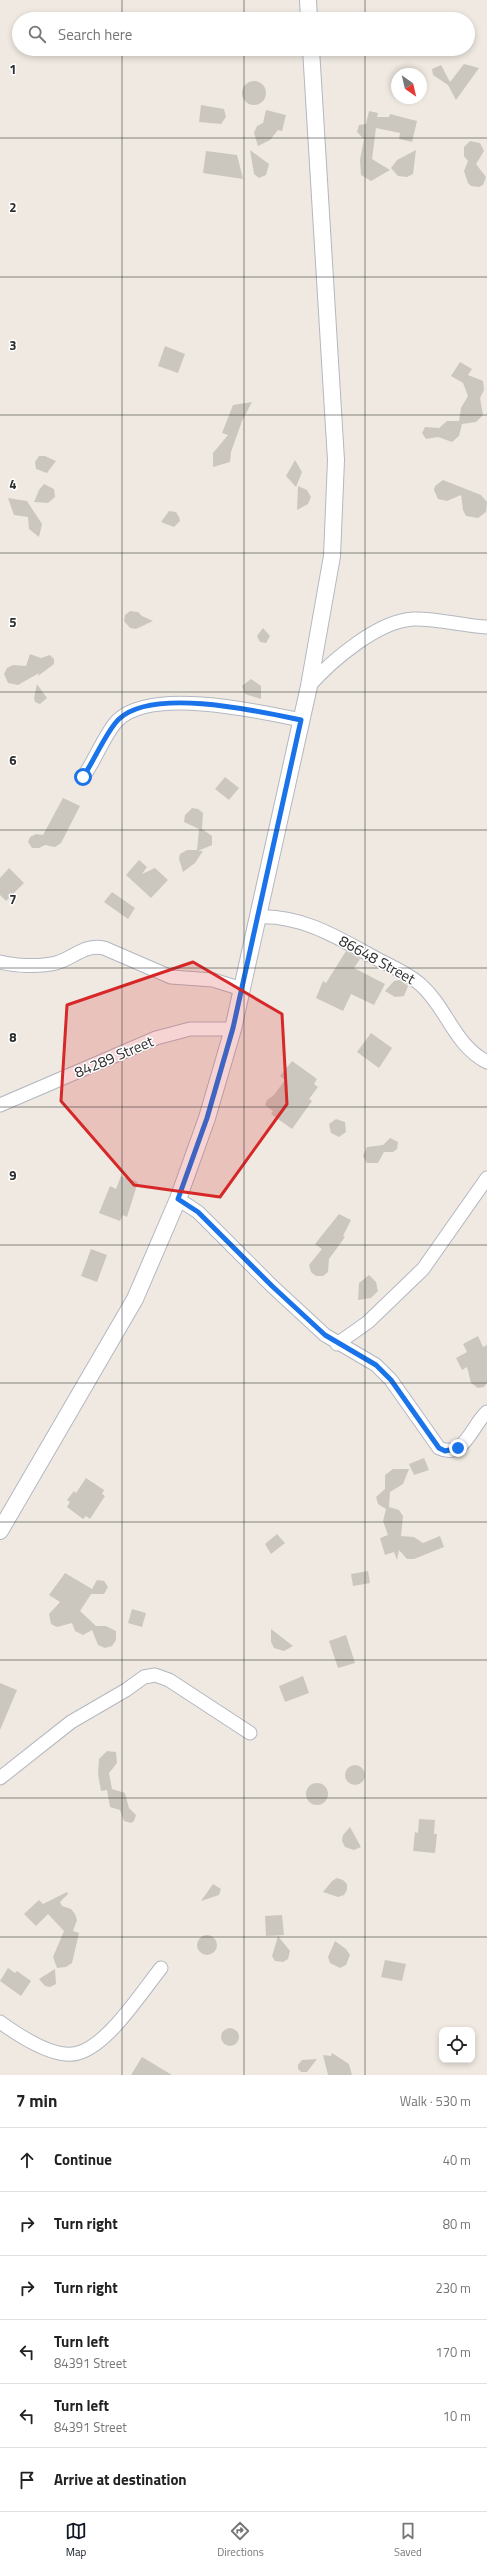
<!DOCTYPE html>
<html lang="en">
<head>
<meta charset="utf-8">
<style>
	body { margin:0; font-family:"Titillium Web",sans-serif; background:#f6f6f6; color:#222 }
	.controls { position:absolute; right:12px; bottom:12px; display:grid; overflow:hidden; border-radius:8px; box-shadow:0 2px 6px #0003 }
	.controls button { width:36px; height:36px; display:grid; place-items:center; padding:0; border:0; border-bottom:1px solid #e0e0e0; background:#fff; color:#222; font:20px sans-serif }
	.compass { position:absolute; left:391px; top:68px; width:36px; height:36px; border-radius:50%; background:#fff; box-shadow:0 2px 6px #0003; rotate:146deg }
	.stop { position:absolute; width:12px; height:12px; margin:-9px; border:3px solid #1a73e8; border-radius:50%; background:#fff }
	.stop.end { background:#1a73e8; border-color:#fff; box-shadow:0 1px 4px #0008 }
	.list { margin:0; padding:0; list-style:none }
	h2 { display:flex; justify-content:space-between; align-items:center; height:52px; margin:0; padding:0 16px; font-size:17px }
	h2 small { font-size:13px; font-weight:400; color:#767676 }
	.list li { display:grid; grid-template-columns:26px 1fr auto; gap:12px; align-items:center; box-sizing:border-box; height:64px; padding:0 16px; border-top:1px solid #e0e0e0 }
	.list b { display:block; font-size:15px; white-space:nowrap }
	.list p { margin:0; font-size:13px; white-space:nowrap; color:#767676 }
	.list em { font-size:13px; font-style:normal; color:#767676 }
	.icon { flex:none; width:22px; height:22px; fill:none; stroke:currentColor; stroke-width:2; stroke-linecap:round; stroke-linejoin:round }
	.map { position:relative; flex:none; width:487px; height:2075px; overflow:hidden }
	.search { position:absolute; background:#fff; box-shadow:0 2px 6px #0003; left:12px; right:12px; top:12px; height:44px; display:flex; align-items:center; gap:10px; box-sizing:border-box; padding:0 14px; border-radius:22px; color:#767676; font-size:15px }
	.sheet { height:436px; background:#fff }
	nav { display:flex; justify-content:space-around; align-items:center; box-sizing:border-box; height:56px; border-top:1px solid #e0e0e0; background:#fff; font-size:11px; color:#767676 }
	nav a { display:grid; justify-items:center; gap:2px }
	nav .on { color:#111827 }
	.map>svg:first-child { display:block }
	.building { fill:#cbc7bf }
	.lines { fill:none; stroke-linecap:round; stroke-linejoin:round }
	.minor-casing { stroke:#b4b7c1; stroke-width:15 }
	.tertiary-casing { stroke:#b4b7c1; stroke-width:18 }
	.minor { stroke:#fff; stroke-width:13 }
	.tertiary { stroke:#fff; stroke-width:16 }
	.route { stroke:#1a73e8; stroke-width:5 }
	.marked { fill:#d62828; fill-opacity:0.2; stroke:#d62828; stroke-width:3; stroke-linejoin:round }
	.grid { fill:none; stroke:#2e2e2e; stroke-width:1; stroke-opacity:0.55 }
	.labels { text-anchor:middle; stroke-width:3; stroke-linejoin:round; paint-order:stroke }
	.street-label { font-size:15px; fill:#2e2e2e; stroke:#fff }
	.grid-label { font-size:13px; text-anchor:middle; font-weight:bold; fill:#2e2e2e; stroke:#fff; stroke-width:3; stroke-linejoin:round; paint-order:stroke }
</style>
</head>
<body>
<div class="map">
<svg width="487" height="2075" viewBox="0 0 487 2075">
	<rect width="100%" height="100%" fill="#efe9e1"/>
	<g class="building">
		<path d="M464,64L479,68L456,100L448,85L433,75L432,69L441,65L450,82Z"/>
		<circle cx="254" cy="93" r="12"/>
		<path d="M201,105L224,109L226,117L221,124L199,122Z"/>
		<path d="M266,110L286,115L282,131L278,130L270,140L258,146L254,133L257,126L263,123Z"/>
		<path d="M369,111L378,113L377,117H389L390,114L417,121L412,142L399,139L400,133L376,128L372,159L390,170L371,181L361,175L360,160L364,139L357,132L359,125L366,124Z"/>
		<path d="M470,141L480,143L484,151L476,164L486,177L483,185L479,187L471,186L468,183L464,171L468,161L464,156V147Z"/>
		<path d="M250,150L269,164L266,175L259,178L254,174Z"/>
		<path d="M416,150L413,174L407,177L398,176L391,168L397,160Z"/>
		<path d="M206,151L237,155L243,179L203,173Z"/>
		<path d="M165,346L185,354L178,373L158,366Z"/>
		<path d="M460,362L472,369L468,375L483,381L484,390L480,398L483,415L476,422L462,424L459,436L452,442L438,437L426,439L422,433L425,427L439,428L447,421H459L461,408L468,396L463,383L451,376Z"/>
		<path d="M252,402L242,421L231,452L230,462L213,467V453L228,435L222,433L233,405Z"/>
		<path d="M39,456H45L56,461L47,473L36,469L35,462Z"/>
		<path d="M295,460L302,472L296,487L286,476Z"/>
		<path d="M443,480L481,495L487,502L486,512L478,518L466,516L463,510L461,495L447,501L438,499L434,490L435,486Z"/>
		<path d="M44,484L54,489L55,497L48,503L34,502L39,490Z"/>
		<path d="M298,486L307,490L311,497L308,504L297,510Z"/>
		<path d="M8,498L27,501L42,524L39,537L29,529L28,517L14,515Z"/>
		<path d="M169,511L176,512L179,517L180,521L174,527L161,522Z"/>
		<path d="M130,611L138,612L142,616L153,621L136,629L130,628L124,621L125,615Z"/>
		<path d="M263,628L270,636L266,643L260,642L257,636Z"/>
		<path d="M30,654L41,658L50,655L54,659V664L38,676L39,673L18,685L8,683L4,674L7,668L13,665L26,666Z"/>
		<path d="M251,679L261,686V699L245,694L242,686Z"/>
		<path d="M37,684L47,698L40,704L35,702L34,698Z"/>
		<path d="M225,777L239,788L229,800L215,789Z"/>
		<path d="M63,798L80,806L61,843L55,847L45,845L39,848H32L28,842L30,837L36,834L43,835Z"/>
		<path d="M192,808L198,809L203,813L202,829L212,836V845L198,851H203L195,863L183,872L179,859L180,854L187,850H197L199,829L184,822L185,815Z"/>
		<path d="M139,860L147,867L142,874L155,868L168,880L151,898L126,875Z"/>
		<path d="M9,868L24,883L6,901L0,895V878Z"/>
		<path d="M112,892L135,908L128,919L104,902Z"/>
		<path d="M346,951L360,959L354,968L385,984L374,1005L351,994L343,1011L316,998L323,981L326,983Z"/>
		<path d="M400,980L408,986L404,996L395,997L385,991L394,981Z"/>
		<path d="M371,1033L392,1048L379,1068L357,1052Z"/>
		<path d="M292,1061L317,1079L314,1084L318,1087L309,1099L312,1101L292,1129L271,1114L273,1111L265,1105L267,1100L274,1095L285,1080L280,1076Z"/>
		<path d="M336,1119L345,1122L346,1132L339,1137L331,1133L329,1124Z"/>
		<path d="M390,1138L398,1142L397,1149L393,1152H384L378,1163H367L363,1156L367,1147L383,1145Z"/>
		<path d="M121,1176L138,1182L127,1217L123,1215L120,1221L99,1213L110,1186L116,1189Z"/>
		<path d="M339,1214L351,1220L343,1236L345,1237L329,1259L328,1272L323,1276H316L311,1272L309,1265L322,1249L315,1244Z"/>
		<path d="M91,1249L107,1255L97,1282L81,1276Z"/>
		<path d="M369,1275L376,1282L378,1291L371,1298L358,1300L359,1283Z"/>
		<path d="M478,1336L483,1347L487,1345V1383L484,1387L478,1388L471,1383L467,1367L462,1370L456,1358L467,1352L463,1344Z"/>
		<path d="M424,1458L429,1470L414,1475L409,1464Z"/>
		<path d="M393,1469H409L403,1484L390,1492L389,1507L399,1510L403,1516L401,1536L414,1537L423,1543L440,1536L444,1547L414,1559H407L399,1550L397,1560L394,1552L385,1555L380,1538L388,1535L383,1521L386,1509L378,1504L376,1497L385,1489V1475Z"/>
		<path d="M86,1478L104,1490L102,1494L105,1496L90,1519L86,1516L83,1519L67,1507L70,1502L67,1500L74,1491L76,1493Z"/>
		<path d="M277,1534L285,1543L271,1554L265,1544Z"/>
		<path d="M368,1571L370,1583L353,1586L351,1574Z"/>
		<path d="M65,1573L92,1589L97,1580L104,1581L108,1587L104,1594H91L80,1611L96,1626H106L116,1631V1640L112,1646L105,1648L98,1645L92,1630L83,1635L75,1631L72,1623L57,1627L51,1624L49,1614L60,1602L49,1595Z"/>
		<path d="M132,1609L146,1613L142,1627L128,1623Z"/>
		<path d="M271,1629L293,1646L284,1651L274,1648L271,1642Z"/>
		<path d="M346,1635L355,1663L338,1668L329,1641Z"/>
		<path d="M303,1676L309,1693L285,1702L279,1686Z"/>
		<path d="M0,1683L17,1690L0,1730Z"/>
		<path d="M107,1751L116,1752L117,1763L109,1773L112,1789L125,1793L129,1808L136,1815L134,1821L131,1823L124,1821L120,1810L110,1807L107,1790L101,1791L98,1774L99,1759Z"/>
		<circle cx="355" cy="1775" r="10"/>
		<circle cx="317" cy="1794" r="11"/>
		<path d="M419,1819L435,1820L434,1834H437L435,1853L413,1851L415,1832L418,1833Z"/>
		<path d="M350,1827L361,1847L354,1850L345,1847L342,1841L343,1835Z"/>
		<path d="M337,1878L343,1880L347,1884V1890L344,1895L338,1897L323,1892L332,1881Z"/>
		<path d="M213,1884L221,1889L219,1895L201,1901Z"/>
		<path d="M67,1892L68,1894L60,1902L62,1906L71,1909L75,1914L77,1920L73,1931L79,1933L72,1963L66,1967L57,1968L53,1957L64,1931L48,1914L36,1926L24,1914L39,1900L43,1904Z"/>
		<path d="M282,1915L284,1935L266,1936L265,1916Z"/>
		<circle cx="207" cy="1945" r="10"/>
		<path d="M278,1936L290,1951L288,1959L283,1962L275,1961L272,1956Z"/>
		<path d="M335,1941L346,1949L350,1955L346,1965L340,1968L330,1963L328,1957Z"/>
		<path d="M385,1960L406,1964L402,1981L381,1977Z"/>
		<path d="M8,1968L15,1973L17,1971L31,1981L21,1996L0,1981Z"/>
		<path d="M55,1969L56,1984L50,1987L45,1986L39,1979Z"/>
		<circle cx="230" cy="2037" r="9"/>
		<path d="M332,2053L349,2064L352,2075H328L323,2055L331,2056Z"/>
		<path d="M142,2057L172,2075H131Z"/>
		<path d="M317,2059L307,2072H301L298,2069V2065L302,2060Z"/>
	</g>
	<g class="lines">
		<g class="minor-casing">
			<g id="minor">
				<path d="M309,686C332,660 378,621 413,619C436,618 464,626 487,627"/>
				<path d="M83,777C95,761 106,731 118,720C152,687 258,711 301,720"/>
				<path d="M257,917C302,914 342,940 379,960C393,967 409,974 421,985C447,1008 454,1045 487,1062"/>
				<path d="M0,962C16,966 39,967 56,963C74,958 84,944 104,948L171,977L213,980L242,989"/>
				<path d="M0,1105L156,1038L190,1029H233"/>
				<path d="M178,1199L198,1212L272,1286L325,1335L376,1365L391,1380L439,1448C464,1460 472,1425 487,1412"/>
				<path d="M337,1344L368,1322L423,1269L487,1178"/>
				<path d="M0,1778L71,1722L126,1690L144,1677L155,1675L169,1680L250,1733"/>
				<path d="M0,2022C18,2035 55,2060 78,2053C108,2045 141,1993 161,1968"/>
			</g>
		</g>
		<g class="tertiary-casing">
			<g id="tertiary">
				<path d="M308,0L309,19"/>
				<path d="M0,1531L135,1299L178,1199L207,1118L233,1029L309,686L332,556L336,460L311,49"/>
			</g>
		</g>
		<use href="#minor" class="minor"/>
		<use href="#tertiary" class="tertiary"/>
	</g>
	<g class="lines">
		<path class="route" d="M83,777C94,761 107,730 119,719C153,687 258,711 301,720L233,1028L207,1118L178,1199L198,1212L272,1286L325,1335L376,1365L391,1380L439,1448L445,1451L458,1448"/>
	</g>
	<path class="marked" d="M193,962L282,1014L287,1104L220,1197L134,1185L61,1101L67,1005Z"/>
	<path class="grid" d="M122,0V19M244,0V19M365,0V19M122,49V2075M244,49V2075M365,49V2075M0,138H487M0,277H487M0,415H487M0,553H487M0,692H487M0,830H487M0,968H487M0,1107H487M0,1245H487M0,1383H487M0,1522H487M0,1660H487M0,1798H487M0,1937H487"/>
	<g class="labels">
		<g class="street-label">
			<text transform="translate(377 960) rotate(29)" y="5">86648 Street</text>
			<text transform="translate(114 1057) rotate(-23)" y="5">84289 Street</text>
		</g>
	</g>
	<g class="grid-label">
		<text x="13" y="74">1</text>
		<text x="13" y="212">2</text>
		<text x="13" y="350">3</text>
		<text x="13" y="489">4</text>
		<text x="13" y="627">5</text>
		<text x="13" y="765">6</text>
		<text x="13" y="904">7</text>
		<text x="13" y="1042">8</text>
		<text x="13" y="1180">9</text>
	</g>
</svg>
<div class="controls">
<button><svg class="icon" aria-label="locate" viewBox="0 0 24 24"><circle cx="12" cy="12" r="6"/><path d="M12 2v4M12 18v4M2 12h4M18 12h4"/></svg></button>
</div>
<svg class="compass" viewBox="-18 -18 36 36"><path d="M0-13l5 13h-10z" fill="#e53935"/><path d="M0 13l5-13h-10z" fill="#767676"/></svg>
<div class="stop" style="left:83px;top:777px"></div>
<div class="stop end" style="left:458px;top:1448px"></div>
<div class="search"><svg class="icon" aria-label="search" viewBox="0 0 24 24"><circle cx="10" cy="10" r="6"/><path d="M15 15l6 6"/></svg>Search here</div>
</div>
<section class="sheet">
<h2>7 min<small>Walk · 530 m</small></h2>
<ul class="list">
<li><svg class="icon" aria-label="ahead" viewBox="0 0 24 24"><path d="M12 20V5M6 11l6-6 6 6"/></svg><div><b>Continue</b></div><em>40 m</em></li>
<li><svg class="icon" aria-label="right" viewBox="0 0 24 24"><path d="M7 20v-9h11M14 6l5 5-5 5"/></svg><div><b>Turn right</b></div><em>80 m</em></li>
<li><svg class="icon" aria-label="right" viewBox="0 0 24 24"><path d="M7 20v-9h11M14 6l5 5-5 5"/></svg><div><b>Turn right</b></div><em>230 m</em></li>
<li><svg class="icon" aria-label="left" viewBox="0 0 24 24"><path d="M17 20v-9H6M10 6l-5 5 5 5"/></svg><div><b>Turn left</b><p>84391 Street</p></div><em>170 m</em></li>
<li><svg class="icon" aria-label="left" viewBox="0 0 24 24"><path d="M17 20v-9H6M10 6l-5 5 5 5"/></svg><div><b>Turn left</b><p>84391 Street</p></div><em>10 m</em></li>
<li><svg class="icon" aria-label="arrive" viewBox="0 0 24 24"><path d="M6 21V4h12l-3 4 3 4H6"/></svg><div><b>Arrive at destination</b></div></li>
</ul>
</section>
<nav>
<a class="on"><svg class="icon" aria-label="map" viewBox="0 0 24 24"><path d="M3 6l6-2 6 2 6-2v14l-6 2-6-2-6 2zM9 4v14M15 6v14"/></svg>Map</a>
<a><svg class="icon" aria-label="directions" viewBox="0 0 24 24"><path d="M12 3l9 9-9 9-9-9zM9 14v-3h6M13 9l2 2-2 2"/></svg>Directions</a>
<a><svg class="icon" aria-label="saved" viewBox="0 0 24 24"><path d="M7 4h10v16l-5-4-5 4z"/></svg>Saved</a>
</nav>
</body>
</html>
